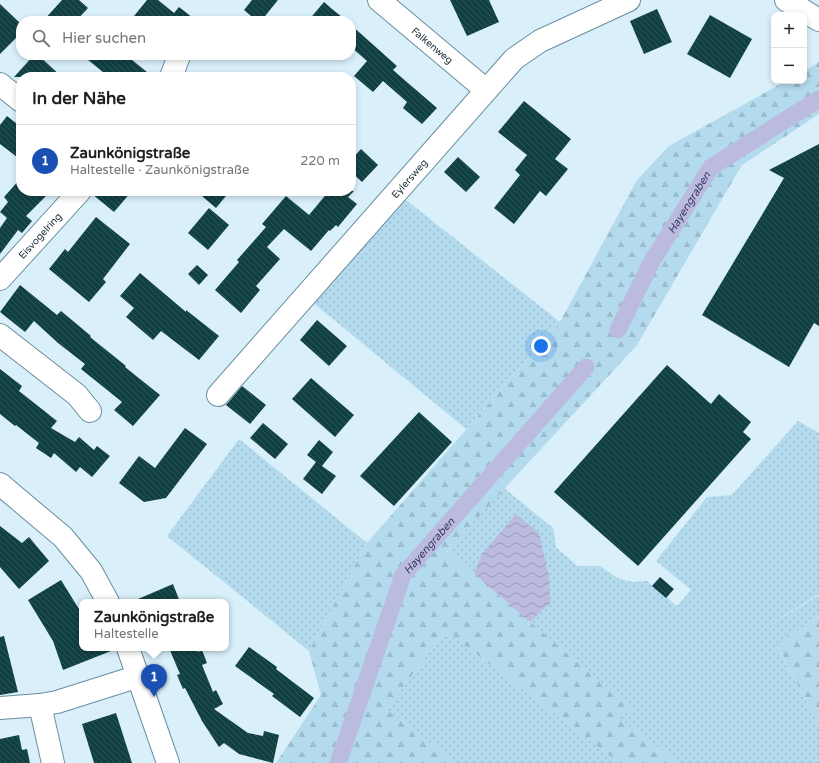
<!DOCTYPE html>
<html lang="de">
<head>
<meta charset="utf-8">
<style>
	body { margin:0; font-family:"Varela Round",sans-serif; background:#f2f2f2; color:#202124 }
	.controls { position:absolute; right:12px; top:12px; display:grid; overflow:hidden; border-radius:8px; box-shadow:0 2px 6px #0003 }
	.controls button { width:36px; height:36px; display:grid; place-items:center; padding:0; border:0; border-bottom:1px solid #e0e0e0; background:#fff; color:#202124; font:20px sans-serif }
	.you { position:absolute; left:541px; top:346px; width:14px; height:14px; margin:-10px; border:3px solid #fff; border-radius:50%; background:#1a73e8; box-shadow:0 0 0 6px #1a73e833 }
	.badge { display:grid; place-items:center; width:26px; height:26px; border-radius:50%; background:#111827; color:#fff; font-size:13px; font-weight:700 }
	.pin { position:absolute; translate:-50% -33px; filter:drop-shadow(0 1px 2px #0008) }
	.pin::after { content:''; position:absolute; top:21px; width:14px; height:12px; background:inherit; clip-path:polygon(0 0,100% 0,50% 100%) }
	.popup { position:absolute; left:79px; top:599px; width:150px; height:52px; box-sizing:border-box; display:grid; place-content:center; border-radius:8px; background:#fff; filter:drop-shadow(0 1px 3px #0005); font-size:13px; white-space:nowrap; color:#757577 }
	.popup b { font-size:15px; color:#202124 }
	.popup::after { content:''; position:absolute; left:50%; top:100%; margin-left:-8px; border:8px solid transparent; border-top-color:#fff }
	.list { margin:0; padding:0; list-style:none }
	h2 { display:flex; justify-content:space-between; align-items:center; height:52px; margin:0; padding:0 16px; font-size:17px }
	h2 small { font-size:13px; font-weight:400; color:#757577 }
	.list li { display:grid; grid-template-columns:26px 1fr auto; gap:12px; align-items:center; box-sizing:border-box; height:72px; padding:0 16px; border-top:1px solid #e0e0e0 }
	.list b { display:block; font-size:15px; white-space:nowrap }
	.list p { margin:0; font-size:13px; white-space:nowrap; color:#757577 }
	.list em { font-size:13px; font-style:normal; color:#757577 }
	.icon { flex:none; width:22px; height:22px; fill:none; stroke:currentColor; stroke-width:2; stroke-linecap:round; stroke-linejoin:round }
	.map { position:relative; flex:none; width:819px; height:763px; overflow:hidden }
	.search { position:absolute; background:#fff; box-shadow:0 2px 6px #0003; left:16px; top:16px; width:340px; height:44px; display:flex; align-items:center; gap:10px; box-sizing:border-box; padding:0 14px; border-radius:16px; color:#757577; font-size:15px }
	.panel { position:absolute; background:#fff; box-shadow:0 2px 6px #0003; left:16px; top:72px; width:340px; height:124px; border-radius:16px }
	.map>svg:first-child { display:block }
	.grass { fill:url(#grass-dots) }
	.forest { fill:url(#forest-firs) }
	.water { fill:url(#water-waves) }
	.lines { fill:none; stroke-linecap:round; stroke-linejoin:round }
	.canal { stroke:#bbbbdf; stroke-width:17 }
	.building { fill:url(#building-back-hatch) }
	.minor-casing { stroke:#698e9f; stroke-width:24 }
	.minor { stroke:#fff; stroke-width:22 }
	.labels { text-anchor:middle; stroke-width:4; stroke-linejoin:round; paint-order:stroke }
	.street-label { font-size:10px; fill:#25343b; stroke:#d9f0fb }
	.water-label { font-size:11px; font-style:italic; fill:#3c3968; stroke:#d9f0fb }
</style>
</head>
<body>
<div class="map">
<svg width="819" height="763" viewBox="0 0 819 763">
	<defs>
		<pattern id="grass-dots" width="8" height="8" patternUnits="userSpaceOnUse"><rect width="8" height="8" fill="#b3daed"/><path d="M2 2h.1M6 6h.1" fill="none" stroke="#9abccc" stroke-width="1.8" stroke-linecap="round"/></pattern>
		<pattern id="forest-firs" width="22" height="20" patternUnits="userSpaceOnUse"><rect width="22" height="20" fill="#b3daed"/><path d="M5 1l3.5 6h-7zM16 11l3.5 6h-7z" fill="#9abccc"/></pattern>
		<pattern id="water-waves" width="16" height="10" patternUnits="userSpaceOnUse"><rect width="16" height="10" fill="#bbbbdf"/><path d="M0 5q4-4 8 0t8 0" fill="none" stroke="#9899b6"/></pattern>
		<pattern id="building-back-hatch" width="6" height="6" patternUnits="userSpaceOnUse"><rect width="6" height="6" fill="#114043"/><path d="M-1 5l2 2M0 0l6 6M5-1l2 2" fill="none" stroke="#2b5456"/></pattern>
	</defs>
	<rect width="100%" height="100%" fill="#d9f0fb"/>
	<g class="grass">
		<path d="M401,196L560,322L466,429L310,300Z"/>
		<path d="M798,421L819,433V594L750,637L819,595V616L776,645L819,725V763H680L618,718L632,709L530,622L550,602L481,555L474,574L447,551L504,488L553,528L556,547L577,566H600L617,578L633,582L647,581L677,606L691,590L656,561L707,497L732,495Z"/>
		<path d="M239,439L367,543L309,651L167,536Z"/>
		<path d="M446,631L619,763H457L386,709Z"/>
	</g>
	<g class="forest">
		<path d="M819,62V114L742,165L637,345L447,551L632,709L619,718L680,763H619L446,631L386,709L457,763H276L321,695L309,651L367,543L560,322L637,180L669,146L786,81H804V71Z"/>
		<path d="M819,616V725L776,644Z"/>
	</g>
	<path class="water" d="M516,514L539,533L549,577L550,603L530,622L474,574L481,555Z"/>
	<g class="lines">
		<g class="canal">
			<path id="s1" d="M618,330L652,261L711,167L819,99"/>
			<path id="s2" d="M338,763L403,575L586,367"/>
		</g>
	</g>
	<g class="building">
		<path d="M62,0H79L88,8L76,21H43Z"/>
		<path d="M147,0H158L174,13L179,7L197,21H130Z"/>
		<path d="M252,0H278L261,21H257L244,10Z"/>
		<path d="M450,0H489L499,22L467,36Z"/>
		<path d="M324,2L332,9L347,21H308Z"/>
		<path d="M0,4L21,24V33L0,54Z"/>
		<path d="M657,9L672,42L644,54L630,21Z"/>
		<path d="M710,15L752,39L730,78L687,54Z"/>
		<path d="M351,25L397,66L393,70L437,108L422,124L403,108L407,102L383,81L373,92L354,76L367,61L351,47Z"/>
		<path d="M34,55H38L62,77H14Z"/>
		<path d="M82,55H126L153,77H109Z"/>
		<path d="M524,101L571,139L555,159L568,169L546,196L540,191L514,224L494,208L520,175L515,170L527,155L498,132Z"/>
		<path d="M7,116L21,127V160L0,144V125Z"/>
		<path d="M819,144V326L814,323L789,367L702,315L784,178L769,170Z"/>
		<path d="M361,149L378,165L362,182L351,172V160Z"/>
		<path d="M458,157L480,177L466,192L444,172Z"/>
		<path d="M21,178V191H51L26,216L32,221L22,233L18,230L0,254V228L7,218L0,212L8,202L4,197Z"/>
		<path d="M92,191H132L114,212L92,194Z"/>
		<path d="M196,191H230L216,208Z"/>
		<path d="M329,191H354L348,197L357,204L338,227L336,225L330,231L329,230L311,251L284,229L267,247L280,259L256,286L260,290L241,313L215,290L239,262L237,260L266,227L262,224L286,196L309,215Z"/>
		<path d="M209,208L229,225L208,250L188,233Z"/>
		<path d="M96,217L130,244L103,279L106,282L89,302L49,269L65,249L68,252Z"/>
		<path d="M197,265L208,275L199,285L188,274Z"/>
		<path d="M140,273L186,312V310L219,336L199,360L161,331L153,340L126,317L134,308L120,296Z"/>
		<path d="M20,285L57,315L61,311L91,336L90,337L126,366L125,367L160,395L133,426L114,410L122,402L81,369L85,364L58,343L34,321L25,332L0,312Z"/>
		<path d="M317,320L347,346L329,366L300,340Z"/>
		<path d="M667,365L711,404L719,394L751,422L743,432L751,439L638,566L554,492Z"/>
		<path d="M0,369L22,386L19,391L57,421L51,428L75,442L79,437L94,450L97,446L110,456L92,477L80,467L76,472L54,453L51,458L36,448L39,443L16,425L15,426L0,414Z"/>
		<path d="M311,378L354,415L335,437L292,399Z"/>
		<path d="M242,386L266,405L250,424L226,405Z"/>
		<path d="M419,412L452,442L394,506L360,476Z"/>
		<path d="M263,423L288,444L275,459L250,438Z"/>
		<path d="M185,428L207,444L166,498L144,502L119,483L139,456L155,468Z"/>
		<path d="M319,440L333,452L322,466L336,476L322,494L303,479L316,462L307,455Z"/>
		<path d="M0,526L22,543L29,537L49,561L19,589L0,567Z"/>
		<path d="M660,577L674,589L666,598L652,586Z"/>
		<path d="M61,580L82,614V648H116V649L63,670L53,641L28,600Z"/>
		<path d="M173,584L180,602H131Z"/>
		<path d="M4,636L18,692L0,695V637Z"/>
		<path d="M249,647L277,667L276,669L314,698L300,717L272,696L274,694L235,666Z"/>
		<path d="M169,648H196L198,652L202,650L207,663L202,665L213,692L216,690L223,704L214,709L248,733L263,736L264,731L279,735L273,763L239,754L224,743L219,747L202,721L185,688L183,689L177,675L180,674Z"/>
		<path d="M116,713L132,763H94L82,724Z"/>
		<path d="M19,735L22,750L27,749L30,763H0V739Z"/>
	</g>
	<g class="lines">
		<g class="minor-casing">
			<g id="minor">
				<path id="s3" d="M379,0L486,90"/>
				<path d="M786,0L819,20"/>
				<path d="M171,77L179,56"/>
				<path d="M0,84L21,101"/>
				<path id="s4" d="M0,279L80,191"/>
				<path d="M0,335L77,395L90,411"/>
				<path id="s5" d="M218,395L514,59L540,41L629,0"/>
				<path d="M0,484L63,537L91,571L108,602"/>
				<path d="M128,648L168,763"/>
				<path d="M40,705L53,763"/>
				<path d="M0,708L40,705L57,702L139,676"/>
			</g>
		</g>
		<use href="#minor" class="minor"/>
	</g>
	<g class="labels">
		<g class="street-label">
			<text dy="4" stroke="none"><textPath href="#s3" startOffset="70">Falkenweg</textPath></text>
			<text dy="4" stroke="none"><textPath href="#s5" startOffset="289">Eylersweg</textPath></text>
			<text dy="4" stroke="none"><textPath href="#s4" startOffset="59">Eisvogelring</textPath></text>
		</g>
		<g class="water-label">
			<text dy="4" stroke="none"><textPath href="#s1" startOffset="146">Hayengraben</textPath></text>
			<text dy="4" stroke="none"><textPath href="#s2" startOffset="238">Hayengraben</textPath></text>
		</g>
	</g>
</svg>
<div class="controls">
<button>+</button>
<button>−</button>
</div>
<div class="you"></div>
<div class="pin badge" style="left:154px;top:697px;background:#1a4fb4">1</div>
<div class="popup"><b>Zaunkönigstraße</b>Haltestelle</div>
<div class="search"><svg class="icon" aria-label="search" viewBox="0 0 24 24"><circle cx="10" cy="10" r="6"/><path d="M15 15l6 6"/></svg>Hier suchen</div>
<section class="panel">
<h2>In der Nähe<small></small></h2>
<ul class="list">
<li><span class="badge" style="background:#1a4fb4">1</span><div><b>Zaunkönigstraße</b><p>Haltestelle · Zaunkönigstraße</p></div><em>220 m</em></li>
</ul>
</section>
</div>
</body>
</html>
